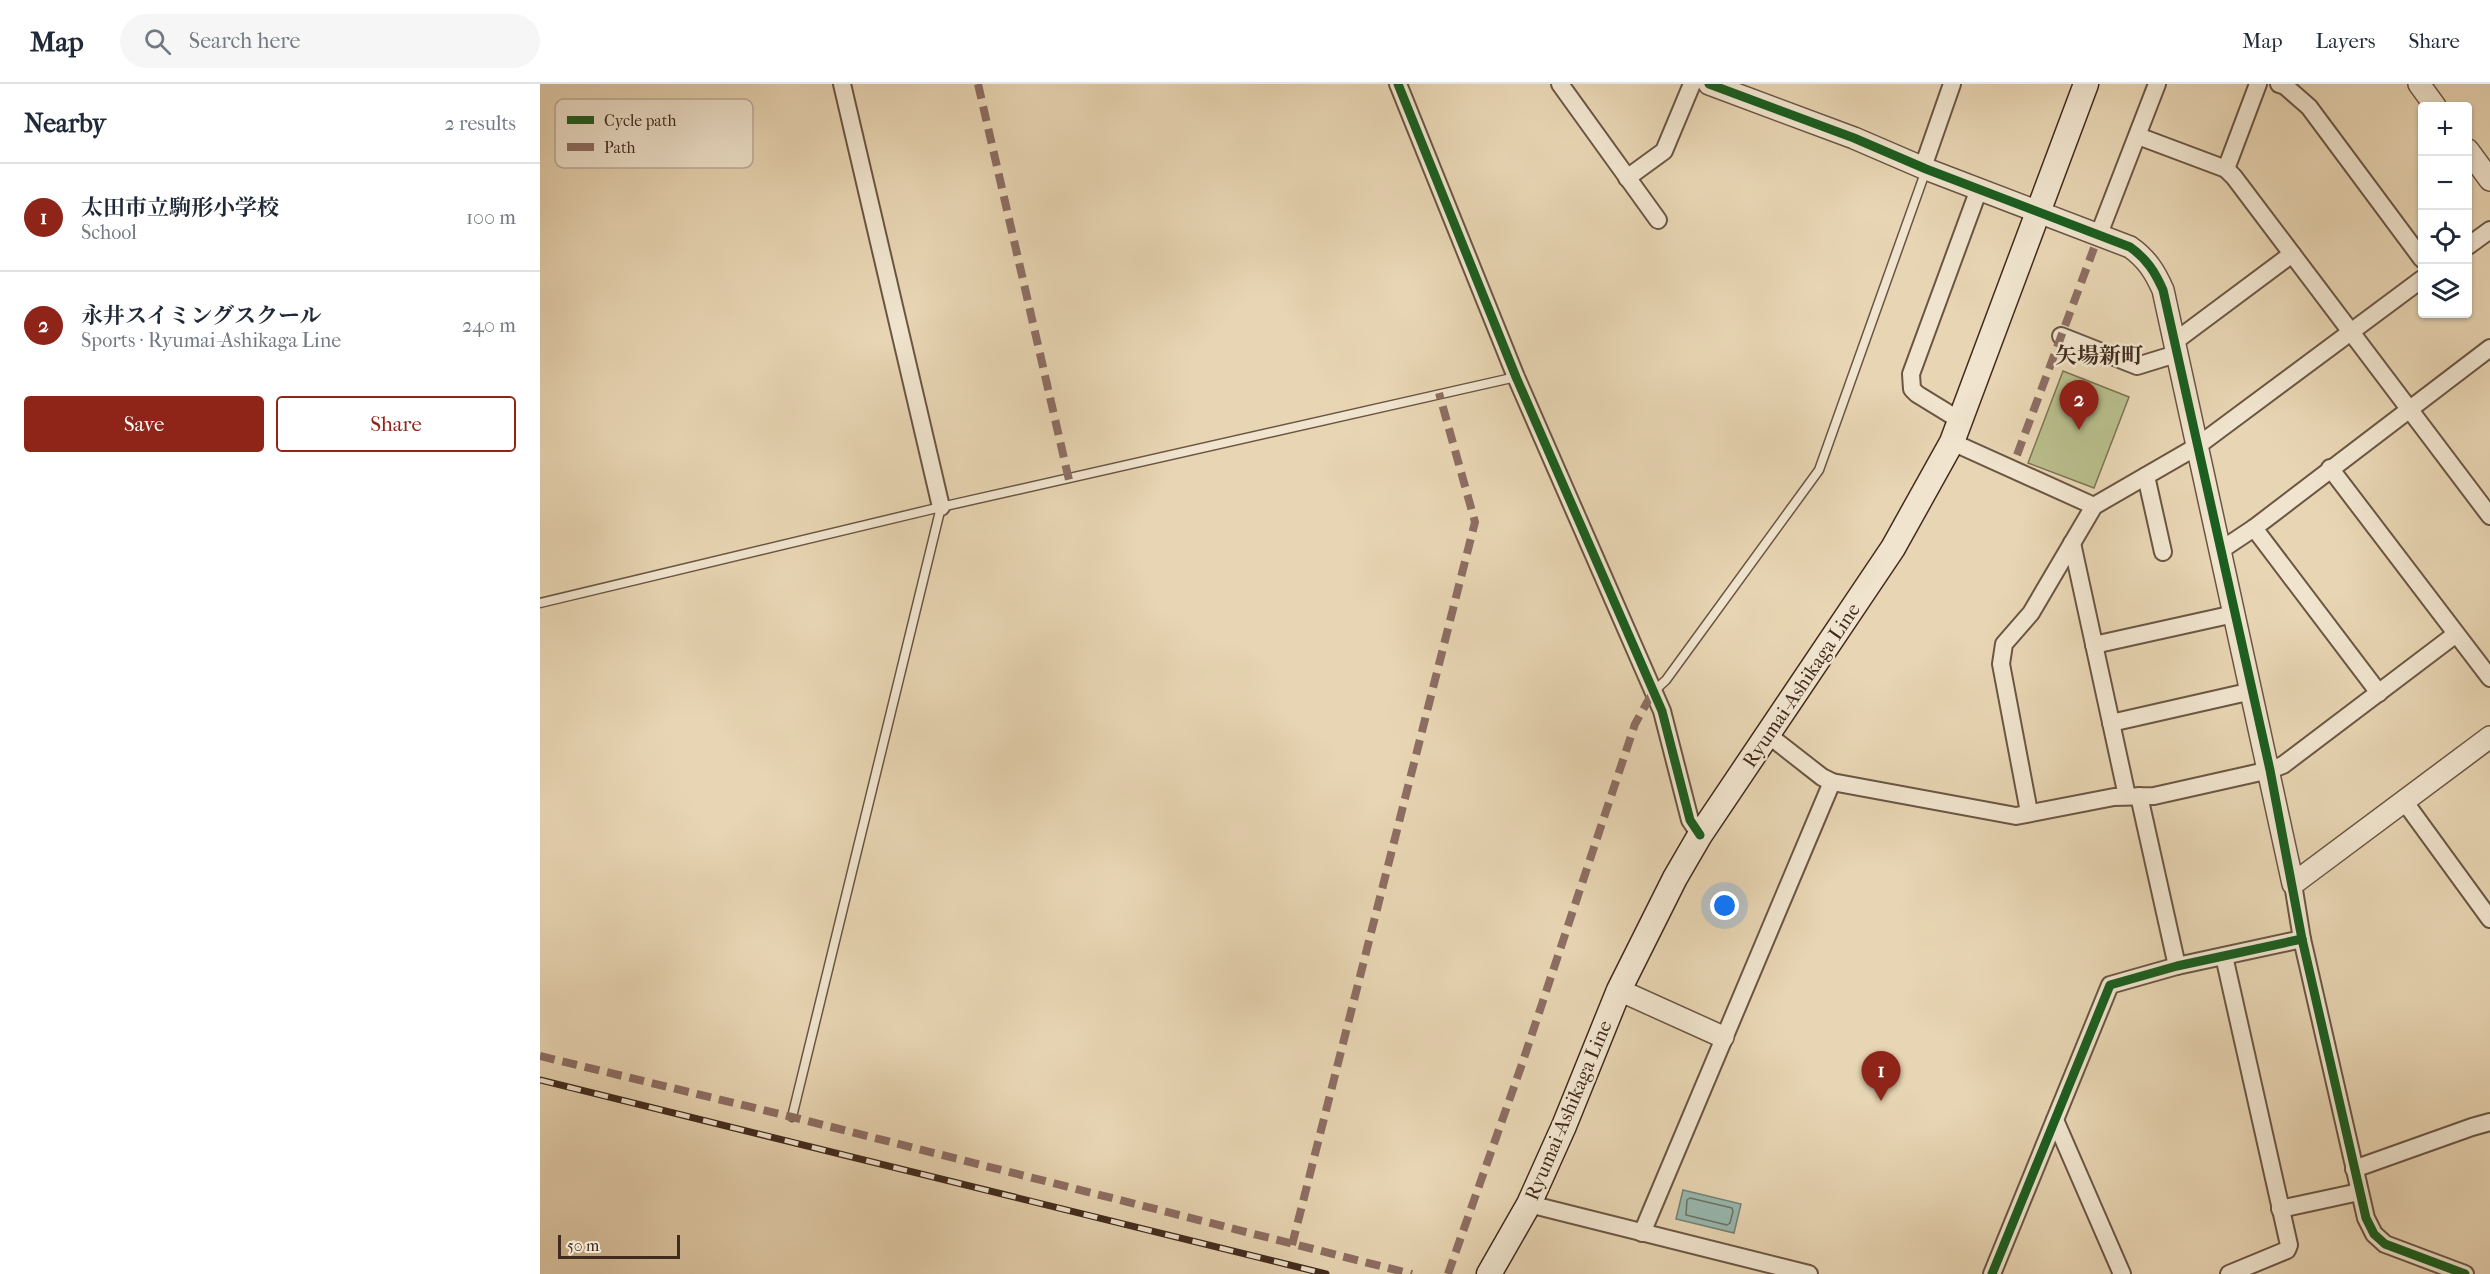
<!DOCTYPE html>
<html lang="en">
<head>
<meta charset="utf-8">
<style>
	body { margin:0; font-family:"IM FELL French Canon","Noto Serif JP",serif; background:#f6f6f7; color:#1f2937 }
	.controls { position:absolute; right:18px; top:18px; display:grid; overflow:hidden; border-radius:6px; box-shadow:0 2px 4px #0004 }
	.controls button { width:54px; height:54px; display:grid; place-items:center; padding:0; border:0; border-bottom:2px solid #e0e1e3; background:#fff; color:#1f2937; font:30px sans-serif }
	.scale { position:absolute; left:18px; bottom:15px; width:122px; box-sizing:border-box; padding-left:6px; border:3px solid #412b1e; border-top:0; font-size:16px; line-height:21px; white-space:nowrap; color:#412b1e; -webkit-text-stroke:4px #f0e4ce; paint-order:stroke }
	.you { position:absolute; left:1185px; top:822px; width:21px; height:21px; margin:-15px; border:4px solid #fff; border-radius:50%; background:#1a73e8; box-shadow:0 0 0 9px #1a73e833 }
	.badge { display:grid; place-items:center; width:39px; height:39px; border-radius:50%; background:#8f2418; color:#fff; font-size:20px; font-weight:700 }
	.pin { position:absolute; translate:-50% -50px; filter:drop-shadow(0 2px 3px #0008) }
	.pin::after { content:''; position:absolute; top:32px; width:21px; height:18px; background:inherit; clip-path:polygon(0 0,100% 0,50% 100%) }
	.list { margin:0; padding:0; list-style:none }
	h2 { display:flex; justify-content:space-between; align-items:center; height:78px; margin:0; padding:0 24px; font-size:26px }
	h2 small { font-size:20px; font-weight:400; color:#747a83 }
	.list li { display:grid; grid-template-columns:39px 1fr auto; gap:18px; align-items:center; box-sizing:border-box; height:108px; padding:0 24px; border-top:2px solid #e0e1e3 }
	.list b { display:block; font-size:22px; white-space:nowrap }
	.list p { margin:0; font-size:20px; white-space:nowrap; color:#747a83 }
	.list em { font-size:20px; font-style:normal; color:#747a83 }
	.actions { display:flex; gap:12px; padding:18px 24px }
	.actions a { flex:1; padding:14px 0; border:2px solid #8f2418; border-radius:6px; text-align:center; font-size:21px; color:#8f2418 }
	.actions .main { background:#8f2418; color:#fff }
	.icon { flex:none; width:33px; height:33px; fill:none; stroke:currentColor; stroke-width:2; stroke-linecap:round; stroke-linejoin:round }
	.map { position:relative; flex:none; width:1950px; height:1190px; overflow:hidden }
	header { display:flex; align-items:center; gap:36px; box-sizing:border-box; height:84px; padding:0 30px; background:#fff; border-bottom:2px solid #e0e1e3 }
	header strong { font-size:28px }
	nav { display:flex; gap:33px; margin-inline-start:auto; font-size:21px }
	.search { width:420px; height:54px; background:#f6f6f7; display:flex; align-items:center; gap:15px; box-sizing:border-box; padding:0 21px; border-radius:33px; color:#747a83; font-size:22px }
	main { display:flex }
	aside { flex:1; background:#fff }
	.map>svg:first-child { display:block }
	.green { fill:#b8bd8b; stroke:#7c7454; stroke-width:1.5 }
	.water { fill:#97b8af; stroke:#758075; stroke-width:1.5 }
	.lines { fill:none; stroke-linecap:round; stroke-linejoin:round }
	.shore { stroke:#6c7266; stroke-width:1.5 }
	.service-casing { stroke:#6b5643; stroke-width:11 }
	.minor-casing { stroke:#6b5643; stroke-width:20 }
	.tertiary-casing { stroke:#6b5643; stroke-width:24 }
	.secondary-casing { stroke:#412b1e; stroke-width:27 }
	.service { stroke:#f0e4ce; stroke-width:8 }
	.minor { stroke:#f0e4ce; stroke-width:16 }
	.tertiary { stroke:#f0e4ce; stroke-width:21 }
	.secondary { stroke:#f0e4ce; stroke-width:24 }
	.rail-casing { stroke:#412b1e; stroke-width:7 }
	.rail { stroke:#f0e4ce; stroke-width:4.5; stroke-dasharray:14; stroke-linecap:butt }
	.quiet { stroke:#8d6e63; stroke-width:8; stroke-dasharray:15 8; stroke-linecap:butt }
	.cycleway-casing { stroke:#f0e4ce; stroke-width:13 }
	.cycleway { stroke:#1b5e20; stroke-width:9 }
	.labels { text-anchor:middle; stroke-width:5; stroke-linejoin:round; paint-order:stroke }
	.street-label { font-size:20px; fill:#412b1e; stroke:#f0e4ce }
	.quarter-label { font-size:22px; font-weight:bold; fill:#412b1e; stroke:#f0e4ce }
	.key { fill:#f0e4ce; stroke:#bcac99; stroke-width:1.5 }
	.key-label { font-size:16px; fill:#412b1e }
</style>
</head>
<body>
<header>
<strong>Map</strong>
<div class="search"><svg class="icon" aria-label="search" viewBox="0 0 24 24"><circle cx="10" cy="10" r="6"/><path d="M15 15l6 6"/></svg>Search here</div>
<nav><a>Map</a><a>Layers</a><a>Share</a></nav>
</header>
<main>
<aside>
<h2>Nearby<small>2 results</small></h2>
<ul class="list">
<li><span class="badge">1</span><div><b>太田市立駒形小学校</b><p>School</p></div><em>100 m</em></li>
<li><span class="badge">2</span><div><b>永井スイミングスクール</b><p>Sports · Ryumai-Ashikaga Line</p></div><em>240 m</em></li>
</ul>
<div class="actions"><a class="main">Save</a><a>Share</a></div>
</aside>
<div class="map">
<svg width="1950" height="1190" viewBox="0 0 1950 1190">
	<rect width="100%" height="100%" fill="#e8d5b3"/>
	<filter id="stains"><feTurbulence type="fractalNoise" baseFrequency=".00333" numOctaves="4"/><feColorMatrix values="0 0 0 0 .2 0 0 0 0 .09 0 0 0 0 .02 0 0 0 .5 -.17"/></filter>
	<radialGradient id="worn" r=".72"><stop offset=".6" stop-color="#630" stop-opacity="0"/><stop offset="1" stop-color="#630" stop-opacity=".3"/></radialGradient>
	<path class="green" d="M1523,287L1589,313L1554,404L1488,379Z"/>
	<path class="water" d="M1143,1106L1201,1120L1194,1149L1136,1135Z"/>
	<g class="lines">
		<path class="shore" d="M1150,1114L1192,1124L1193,1127L1190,1139L1187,1141L1146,1131L1147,1116Z"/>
		<g class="service-casing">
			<g id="service">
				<path d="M0,519L401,423L976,293"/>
				<path d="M1113,608L1126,596L1279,386L1386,86"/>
				<path d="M252,1033L401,423"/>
			</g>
		</g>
		<g class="minor-casing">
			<g id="minor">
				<path d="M302,0L401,423"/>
				<path d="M858,0L976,293L1122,627L1150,736L1160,751"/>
				<path d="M1020,0L1118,136"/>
				<path d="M1739,0L1745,2L1769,23L1882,175"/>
				<path d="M1598,52L1686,85L1694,93L1950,432"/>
				<path d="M1383,83L1412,0"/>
				<path d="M1686,85L1718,0"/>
				<path d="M1087,94L1124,67L1152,0"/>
				<path d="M1559,150L1617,0"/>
				<path d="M1928,162L1950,146"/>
				<path d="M1521,252L1597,282L1636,270"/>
				<path d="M1634,258L1752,170"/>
				<path d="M1421,337L1377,310L1372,305L1371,290L1439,105"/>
				<path d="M1412,358L1554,422"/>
				<path d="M1790,384L1950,594"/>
				<path d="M1606,392L1623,468"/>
				<path d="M1714,444L1839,609"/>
				<path d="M1532,459L1587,712"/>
				<path d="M1681,466L1714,444L1950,264"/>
				<path d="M1554,561L1694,530"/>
				<path d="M1571,639L1712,607"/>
				<path d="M1227,650L1282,693L1292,698L1476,732L1574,713L1614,712L1730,686L1743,681L1916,550"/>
				<path d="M1599,712L1637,882"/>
				<path d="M1864,717L1950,835"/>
				<path d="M1489,728L1461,580L1464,560L1491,529L1554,422L1656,363L1882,195"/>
				<path d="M1753,800L1762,855L1826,1134L1834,1150L1845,1160L1925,1190"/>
				<path d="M1684,872L1749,1161L1747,1166L1689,1190"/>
				<path d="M1515,1036L1582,1190"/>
				<path d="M1814,1085L1932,1043L1950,1038"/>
				<path d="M989,1120L1269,1190"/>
				<path d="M1740,1125L1819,1108"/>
				<path d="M1102,1149L1292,698"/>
				<path d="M1452,1190L1570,901L1637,882L1762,855"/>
			</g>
		</g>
		<g class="tertiary-casing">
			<g id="tertiary">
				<path d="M1169,0L1314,54L1386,85L1590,163C1607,175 1615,188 1623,206L1753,800L1950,653"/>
				<path d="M1879,0L1895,22"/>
				<path d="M1928,66L1950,96"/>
				<path d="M1079,906L1183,953"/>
			</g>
		</g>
		<g class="secondary-casing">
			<path id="secondary" d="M949,1190L989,1120L1024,1042L1079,906L1135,794L1160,751L1353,464L1412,358L1546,0"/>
		</g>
		<use href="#service" class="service"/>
		<use href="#minor" class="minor"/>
		<use href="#tertiary" class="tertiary"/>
		<use href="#secondary" class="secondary"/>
		<g class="rail-casing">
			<path id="rail" d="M0,996L786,1190"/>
		</g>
		<use href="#rail" class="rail"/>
		<g class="quiet">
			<path d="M438,0L529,396"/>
			<path d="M1477,371L1554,164"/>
			<path d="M0,972L252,1033L872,1190"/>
			<path d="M752,1161L935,438L899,309"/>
			<path d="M908,1190L982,980L1095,640L1113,608"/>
		</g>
		<g class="cycleway-casing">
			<g id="cycleway">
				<path d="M858,0L976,293L1122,627L1150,736L1160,751"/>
				<path d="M1169,0L1314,54L1386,85L1590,163C1607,175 1615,188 1623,206L1730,686L1762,855L1826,1134L1834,1150L1845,1160L1925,1190"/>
				<path d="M1452,1190L1570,901L1637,882L1762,855"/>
			</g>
		</g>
		<use href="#cycleway" class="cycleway"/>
	</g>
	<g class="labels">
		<g class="street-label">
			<text transform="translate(1261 601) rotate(-56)" y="7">Ryumai-Ashikaga Line</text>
			<text transform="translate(1028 1026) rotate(-67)" y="7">Ryumai-Ashikaga Line</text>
		</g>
		<g class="quarter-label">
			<text x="1559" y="279">矢場新町</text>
		</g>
	</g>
	<rect x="15" y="15" width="198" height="69" rx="9" class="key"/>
	<rect x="27" y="32" width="27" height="8" fill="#1b5e20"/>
	<rect x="27" y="59" width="27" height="8" fill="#8d6e63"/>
	<g class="key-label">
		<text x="64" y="42">Cycle path</text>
		<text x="64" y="69">Path</text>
	</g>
	<rect width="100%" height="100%" filter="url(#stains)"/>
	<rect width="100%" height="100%" fill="url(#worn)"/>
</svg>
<div class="controls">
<button>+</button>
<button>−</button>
<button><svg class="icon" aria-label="locate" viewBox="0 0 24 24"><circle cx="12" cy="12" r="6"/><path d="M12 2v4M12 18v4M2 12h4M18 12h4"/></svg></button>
<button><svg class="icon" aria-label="layers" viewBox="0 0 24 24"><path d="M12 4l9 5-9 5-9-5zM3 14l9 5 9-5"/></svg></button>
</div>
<div class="scale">50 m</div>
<div class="you"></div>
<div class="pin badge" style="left:1341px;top:1017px">1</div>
<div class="pin badge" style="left:1539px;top:346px">2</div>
</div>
</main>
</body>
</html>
